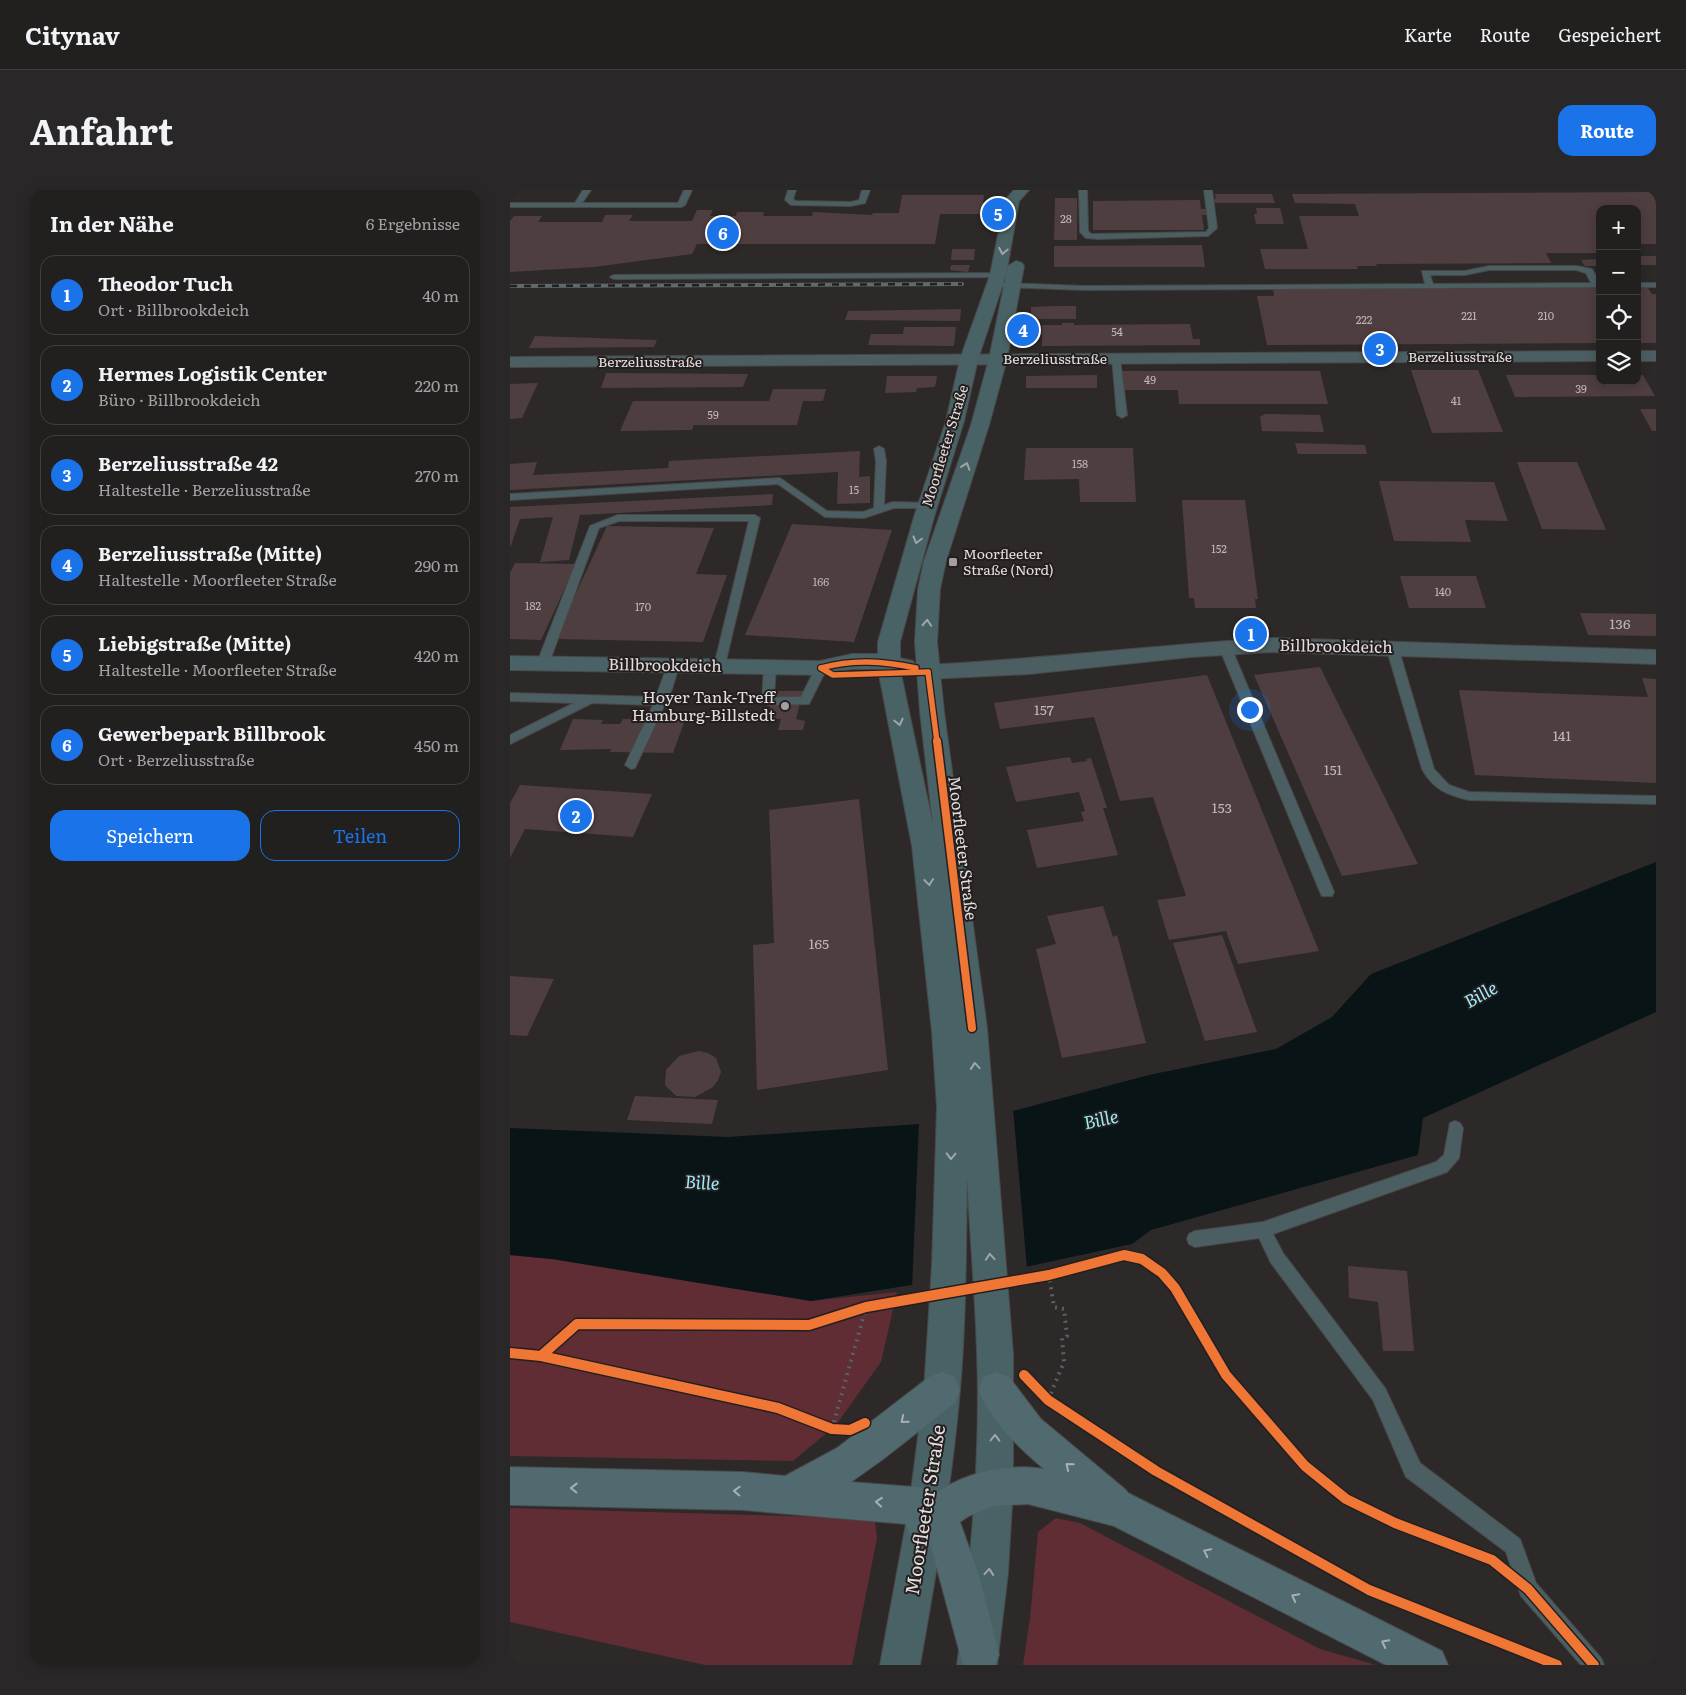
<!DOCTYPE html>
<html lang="de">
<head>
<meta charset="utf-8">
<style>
	body { margin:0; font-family:Literata,serif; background:#2a2728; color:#f1f3f6 }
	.controls { position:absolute; right:15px; top:15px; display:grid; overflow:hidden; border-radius:10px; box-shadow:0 2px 12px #0003 }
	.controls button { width:45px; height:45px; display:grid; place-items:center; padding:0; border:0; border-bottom:1px solid #3f3d3d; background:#221f1f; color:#f1f3f6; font:25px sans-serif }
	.you { position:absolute; left:739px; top:519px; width:18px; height:18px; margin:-12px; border:4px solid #fff; border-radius:50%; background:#1a73e8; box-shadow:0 0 0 8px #1a73e833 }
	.badge { display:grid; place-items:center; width:32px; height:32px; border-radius:50%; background:#1a73e8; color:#fff; font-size:16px; font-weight:700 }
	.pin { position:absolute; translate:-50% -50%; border:2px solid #fff; box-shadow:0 1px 5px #0006 }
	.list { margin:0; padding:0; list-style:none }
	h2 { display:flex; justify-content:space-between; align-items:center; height:65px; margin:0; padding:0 20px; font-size:21px }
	h2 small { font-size:16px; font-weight:400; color:#a2a2a4 }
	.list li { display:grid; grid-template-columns:32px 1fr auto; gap:15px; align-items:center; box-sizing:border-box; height:80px; margin:0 10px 10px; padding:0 10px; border:1px solid #3f3d3d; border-radius:15px }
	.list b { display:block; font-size:19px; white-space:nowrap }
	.list p { margin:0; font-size:16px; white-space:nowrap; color:#a2a2a4 }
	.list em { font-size:16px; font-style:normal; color:#a2a2a4 }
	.actions { display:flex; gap:10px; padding:15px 20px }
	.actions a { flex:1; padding:11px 0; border:1px solid #1a73e8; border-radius:15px; text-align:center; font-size:18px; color:#1a73e8 }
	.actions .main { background:#1a73e8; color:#fff }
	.icon { flex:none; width:28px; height:28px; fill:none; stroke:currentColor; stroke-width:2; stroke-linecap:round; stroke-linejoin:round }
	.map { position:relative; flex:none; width:1146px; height:1475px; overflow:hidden; border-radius:15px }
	header { display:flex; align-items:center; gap:30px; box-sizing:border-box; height:70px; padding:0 25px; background:#221f1f; border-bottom:1px solid #3f3d3d }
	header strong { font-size:24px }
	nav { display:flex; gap:28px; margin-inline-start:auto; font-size:18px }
	.intro { display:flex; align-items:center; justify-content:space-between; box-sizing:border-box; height:120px; padding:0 30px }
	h1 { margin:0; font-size:35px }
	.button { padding:12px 22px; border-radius:15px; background:#1a73e8; color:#fff; font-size:18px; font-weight:700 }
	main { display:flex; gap:30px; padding:0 30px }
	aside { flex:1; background:#221f1f; border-radius:15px; box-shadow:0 2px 12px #0003 }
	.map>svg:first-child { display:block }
	.green { fill:#5f2d33 }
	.water { fill:#081416 }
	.pier { fill:#2d2929 }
	.building { fill:#4f3e40 }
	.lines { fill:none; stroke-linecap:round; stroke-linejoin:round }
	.lane-casing { stroke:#494747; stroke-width:2 }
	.street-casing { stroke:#494747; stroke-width:2 }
	.secondary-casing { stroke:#494747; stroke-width:2 }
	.highway-casing { stroke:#494747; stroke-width:2 }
	.path { stroke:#566364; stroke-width:4; stroke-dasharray:2 5; stroke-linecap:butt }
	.lane { fill:#4b5f62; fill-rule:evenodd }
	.street { fill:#4b5f62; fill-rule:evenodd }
	.secondary { fill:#496265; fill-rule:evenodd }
	.highway { fill:#506a6f; fill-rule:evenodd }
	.rail-casing { stroke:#5f6a6a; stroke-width:4 }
	.rail { stroke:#241e1f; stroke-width:2.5; stroke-dasharray:7; stroke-linecap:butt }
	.cycleway-far2-casing { stroke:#241e1f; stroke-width:8 }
	.cycleway-far1-casing { stroke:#241e1f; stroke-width:11 }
	.cycleway-casing { stroke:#241e1f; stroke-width:13 }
	.cycleway-far2 { stroke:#f07635; stroke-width:5.5 }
	.cycleway-far1 { stroke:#f07635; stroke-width:8 }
	.cycleway { stroke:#f07635; stroke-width:10 }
	.oneway { stroke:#9ea7a8 }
	.oneway2 { stroke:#a9b0b2 }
	.poi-dot { fill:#a49f9f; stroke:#241e1f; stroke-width:2 }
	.labels { text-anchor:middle; stroke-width:4; stroke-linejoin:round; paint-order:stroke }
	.far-number-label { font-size:11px; fill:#bfb7b7 }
	.far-street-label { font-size:14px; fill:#e4dfdf; stroke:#241e1f }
	.far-poi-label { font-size:14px; fill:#e4dfdf; stroke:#241e1f; text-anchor:start }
	.number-label { font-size:14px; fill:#bfb7b7 }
	.street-label { font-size:16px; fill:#e4dfdf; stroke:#241e1f }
	.poi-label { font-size:16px; fill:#e4dfdf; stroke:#241e1f; text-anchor:end }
	.water-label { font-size:18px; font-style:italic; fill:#9aecf9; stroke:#241e1f }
	.near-street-label { font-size:19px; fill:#e4dfdf; stroke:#241e1f }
</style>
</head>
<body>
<header>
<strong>Citynav</strong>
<nav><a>Karte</a><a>Route</a><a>Gespeichert</a></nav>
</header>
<div class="intro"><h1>Anfahrt</h1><a class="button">Route</a></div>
<main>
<aside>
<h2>In der Nähe<small>6 Ergebnisse</small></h2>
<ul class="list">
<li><span class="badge">1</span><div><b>Theodor Tuch</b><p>Ort · Billbrookdeich</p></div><em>40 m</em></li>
<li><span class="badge">2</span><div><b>Hermes Logistik Center</b><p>Büro · Billbrookdeich</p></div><em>220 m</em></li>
<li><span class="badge">3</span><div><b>Berzeliusstraße 42</b><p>Haltestelle · Berzeliusstraße</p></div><em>270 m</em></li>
<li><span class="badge">4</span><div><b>Berzeliusstraße (Mitte)</b><p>Haltestelle · Moorfleeter Straße</p></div><em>290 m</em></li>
<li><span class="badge">5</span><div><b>Liebigstraße (Mitte)</b><p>Haltestelle · Moorfleeter Straße</p></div><em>420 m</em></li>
<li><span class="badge">6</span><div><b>Gewerbepark Billbrook</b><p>Ort · Berzeliusstraße</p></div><em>450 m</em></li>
</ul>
<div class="actions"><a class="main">Speichern</a><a>Teilen</a></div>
</aside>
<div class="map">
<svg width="1146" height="1475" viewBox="0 0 1146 1475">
	<rect width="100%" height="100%" fill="#2d2929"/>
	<g class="green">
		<path d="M0,1065L42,1069L301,1111L387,1102L371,1172L326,1235L283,1271L0,1266Z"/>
		<path d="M0,1318L353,1328L365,1332L367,1348L342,1475H195L0,1432Z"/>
		<path d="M546,1328L570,1333L810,1459L866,1475H513L520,1428L528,1342Z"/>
	</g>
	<path class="water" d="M1146,672V822L913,928L908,965L641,1040L622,1054L520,1076L301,1111L42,1069L0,1065V938L218,947L409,934L507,920L639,885L766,859L822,827L861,784Z"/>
	<path class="pier" d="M503,918L517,1079L402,1098L409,932Z"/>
	<g class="building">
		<path d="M1146,2V54H1127V19H1090V63H1036L1041,73L866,74L867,76H847L848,79H755L750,59H798L789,26H849L845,14L785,13L782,4Z"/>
		<path d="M705,4H762L765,13H701L700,9H706Z"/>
		<path d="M392,5H474L472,24H430L425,54H187L182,64L84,77L0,82V31L4,26H32L28,32H92L95,25H123L119,31H182L187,20H203L200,26H226L227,22H254L253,26H302L303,22L362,25L363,23H389Z"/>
		<path d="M545,8H567V50H544Z"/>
		<path d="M690,10L691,19H696L697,25H692L694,40H583V11Z"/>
		<path d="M746,18H770L774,34H746L744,24H747Z"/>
		<path d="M692,55L695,77H544V56Z"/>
		<path d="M442,59H465L464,70H441Z"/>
		<rect x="1127" y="66" width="19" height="9"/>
		<path d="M1086,69L1090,76H1075L1071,70Z"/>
		<path d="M441,75H460L458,82L440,80Z"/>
		<path d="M1090,98V153L757,155L747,106H764L763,99Z"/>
		<path d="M1127,98H1138L1142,104H1146V153H1127Z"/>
		<path d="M547,116H566V129H521V117Z"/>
		<path d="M451,119L450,131L335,130L338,121Z"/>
		<path d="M552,133H564V135L680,134L683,149H690V155L532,156V135H552Z"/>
		<path d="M394,137H446L444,156L358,155L361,144H393Z"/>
		<path d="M25,146L147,150L144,157L19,158Z"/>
		<path d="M901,180H968L993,242L922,243Z"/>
		<path d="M612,181H810L818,214H669L668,200H613Z"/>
		<path d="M96,183L238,184L233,197L91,198Z"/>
		<path d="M587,185V198H516V186Z"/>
		<path d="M996,185H1090V191H1127V185H1133L1145,206L1005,207Z"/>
		<path d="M377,186H427L425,197L407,198L406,202L375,203Z"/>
		<path d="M28,193L12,228L0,229V194Z"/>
		<path d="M263,199H316L313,211H293L287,235H184L182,240L110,241L123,211H259Z"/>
		<path d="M1130,219H1146V241H1142Z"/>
		<path d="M755,224L810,225L814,242L752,241L750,227Z"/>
		<path d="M785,253L855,255L857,264H788Z"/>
		<path d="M516,258H623L626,312H570L569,289L514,290Z"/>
		<path d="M350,261L349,287L360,286V313L327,314L328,282L0,300V274L27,272L23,285L158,278L159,271Z"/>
		<path d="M1007,272H1067L1096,340L1032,339Z"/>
		<path d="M869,291L984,292L998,331L955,330L961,352L884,351Z"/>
		<path d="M263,304L262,315L70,325L59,370L30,372L43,327L10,329L0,358V317Z"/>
		<path d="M672,310H735L748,409H745L746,418H685L684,408H679Z"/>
		<path d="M282,334L382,340L344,452L235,445Z"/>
		<path d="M97,336L204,338L186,384L217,385L193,452L45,449Z"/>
		<path d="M5,373L66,374L31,450L0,449V383Z"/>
		<path d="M890,386H966L976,418H899Z"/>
		<path d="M1070,423L1146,424V446L1078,445Z"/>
		<path d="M810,477L908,674L832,686L744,485Z"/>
		<path d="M697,485L809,761L728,774L716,741L659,750L647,710L676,706L643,607L610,611L584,527L490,539L484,513Z"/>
		<path d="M1132,488L1146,489V593L965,585L949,500L1138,507Z"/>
		<path d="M264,501H293L286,529L295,531L293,540H268L271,529H257Z"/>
		<path d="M63,529L93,530L91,534H110L113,529L175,530L163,563L100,562L101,559L50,560Z"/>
		<path d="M560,567L562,573L577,571L576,569L581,568L597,618H593L608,665L527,678L517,640L574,631L571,622L575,621L569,602L506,612L496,577Z"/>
		<path d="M10,595L142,604L123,647L15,639L0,668V613Z"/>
		<path d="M349,609L378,880L247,900L243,755L264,753L259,620Z"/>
		<path d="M593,716L603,747L607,745L636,853L552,868L526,759L546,754L537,726Z"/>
		<path d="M712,745L747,842L695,851L663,753Z"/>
		<path d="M0,786L44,789L17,846L0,845Z"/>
		<path d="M189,861L198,863L206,868L211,882L208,890L203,897L185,907L166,906L155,895L156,880L169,866Z"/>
		<path d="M125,906L167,908L208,910L202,934L117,930Z"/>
		<path d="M838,1076L897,1081L904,1161H873L868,1112L839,1108Z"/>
	</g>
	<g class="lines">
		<g class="lane-casing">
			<g id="lane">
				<path d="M73,0H81L72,13H168L174,0H182L175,15L171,17H0V13H65Z"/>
				<path d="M278,0H286L283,9L286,11L341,12L349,10L352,0H360L355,13L341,16L281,15L275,10Z"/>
				<path d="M569,0H577L578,41L581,44L696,42L699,38L694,0H702L707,38L698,46L588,49L576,48L570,42Z"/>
				<path d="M979,76H1066L1082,79L1090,93V97L575,100L493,97L489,95L493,93L575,96L915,94L912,81H955ZM979,80H1066L1076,83L1081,93L923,94L920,85H955Z"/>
				<path d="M501,83V87H498L104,89L100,87L104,85Z"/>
				<rect x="1127" y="93" width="19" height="4"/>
				<path d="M606,165L610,168L617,225L612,228L607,225L602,168Z"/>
				<path d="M369,256L374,259L376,271L374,315L383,312L417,313L421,314V318H384L354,328L315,327L268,294L0,310V304L270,288L317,321L353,322L364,318L366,271L364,259Z"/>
				<path d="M108,325H245L250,328L214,479H206L204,476L239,331H109L89,338L39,473L33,477L29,476L27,473L80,336Z"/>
				<path d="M715,453L721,457L824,702L822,706H812L810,702L709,457Z"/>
				<path d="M882,453L888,457L924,579L939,595L959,602L1146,606V614L959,610C937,605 923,599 912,579L876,457Z"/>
				<path d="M163,472L169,476L162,499L125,578L121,579L115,575L143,515L82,513L0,554V545L64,513L0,511V503L146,507L157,476Z"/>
				<path d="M260,473L266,477L264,507H291L307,475H315L317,478L299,514L258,515L252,511L254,477Z"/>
				<path d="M945,931L950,933L953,938L949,968L937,982L763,1044L773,1063L875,1198L910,1273L1010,1349L1026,1393L1091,1468L1094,1475H1071L1011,1406L996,1362L896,1287L863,1210L761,1073L749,1048L685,1057L679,1054L677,1049L679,1044L685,1041L753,1032L926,972L934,965L940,933Z"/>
			</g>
		</g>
		<g class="street-casing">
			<g id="street">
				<path d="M1090,161V171L0,177V167Z"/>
				<rect x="1127" y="161" width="19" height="10"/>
				<path d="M763,448L1146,460V474L763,462L681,467L519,484L418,489L410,487L407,482L410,477L418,475C533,469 648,455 763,448Z"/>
			</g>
		</g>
		<g class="secondary-casing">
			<path id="secondary" d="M504,0H519L509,11L496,85L468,169L454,231L424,327L390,452V468L403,471L406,476L403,481L391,484L423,635L410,522L405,452L408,399L414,371L461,235L479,169L498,76L506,71L512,73L514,76L497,169L479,235L436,371L430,399L427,452L434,522L477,838L503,1163V1297L498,1383L487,1475H447C461,1371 471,1266 467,1161C465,1103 460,1045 457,987C456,1058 456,1130 450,1200C442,1293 426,1384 410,1475H370L399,1317L414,1200L422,1075L427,917L422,842L402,656L368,479H342L311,485L0,480V466L310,471L342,464H368V452L404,327L436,231L450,169L480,85L495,10Z"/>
		</g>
		<g class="highway-casing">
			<path id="highway" d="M432,1182L445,1187L450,1200L445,1213L372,1270L341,1292L418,1298L428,1302C455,1282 501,1273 534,1279C508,1257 482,1232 468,1200L473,1187L486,1182L499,1187L531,1229L616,1300L618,1303L932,1461L938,1475H876L604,1336L518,1314L484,1316L459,1326L450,1332L469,1385L481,1432L489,1465L485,1475H453L420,1353L414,1355L401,1349L396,1334L233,1320L0,1315V1277L233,1282L275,1286L327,1258L419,1187Z"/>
		</g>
		<g class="path">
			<path d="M538,1210L554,1172L552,1148L557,1146L554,1119L544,1117L539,1085"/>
			<path d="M322,1239L356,1117"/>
		</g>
		<use href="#lane" class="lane"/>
		<use href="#street" class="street"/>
		<use href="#secondary" class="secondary"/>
		<use href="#highway" class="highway"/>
		<g class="rail-casing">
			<path id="rail" d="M0,96L452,94"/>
		</g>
		<use href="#rail" class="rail"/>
		<g class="cycleway-far2-casing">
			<g id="cycleway-far2">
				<path d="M311,478L323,485L418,482"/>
				<path d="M311,478C343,469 373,471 406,478"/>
				<path d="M418,482L427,552"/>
			</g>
		</g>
		<g class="cycleway-far1-casing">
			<path id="cycleway-far1" d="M427,551L462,838"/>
		</g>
		<g class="cycleway-casing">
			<g id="cycleway">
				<path d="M0,1163L31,1166L268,1218L322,1239L340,1240L355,1233"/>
				<path d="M31,1166L67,1134L299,1135L356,1117L539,1085L614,1065L632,1069L652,1083L665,1098L716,1185L795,1276L836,1309L885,1333L982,1370L1018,1399L1084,1475"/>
				<path d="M514,1185L538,1210L646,1281L859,1400L1047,1475"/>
			</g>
		</g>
		<use href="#cycleway-far2" class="cycleway-far2"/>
		<use href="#cycleway-far1" class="cycleway-far1"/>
		<use href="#cycleway" class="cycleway"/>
	</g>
	<defs><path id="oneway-chevron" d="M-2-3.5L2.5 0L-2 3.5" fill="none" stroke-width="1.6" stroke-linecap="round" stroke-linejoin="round" transform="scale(1.25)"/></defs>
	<g class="oneway">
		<use href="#oneway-chevron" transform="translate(493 61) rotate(101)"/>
		<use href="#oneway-chevron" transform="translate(456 276) rotate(-71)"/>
		<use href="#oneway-chevron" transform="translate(407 350) rotate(106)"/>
		<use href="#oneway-chevron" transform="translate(417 433) rotate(-87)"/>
		<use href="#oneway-chevron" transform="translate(389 532) rotate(77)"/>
		<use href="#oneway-chevron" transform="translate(419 692) rotate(83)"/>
		<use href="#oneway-chevron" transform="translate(465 876) rotate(-95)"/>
		<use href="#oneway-chevron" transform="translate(441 966) rotate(91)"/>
		<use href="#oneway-chevron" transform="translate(480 1067) rotate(-94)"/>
		<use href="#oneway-chevron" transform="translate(485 1248) rotate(-89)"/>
		<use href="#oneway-chevron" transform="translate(479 1382) rotate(-85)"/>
	</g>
	<g class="oneway2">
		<use href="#oneway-chevron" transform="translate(394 1230) rotate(141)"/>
		<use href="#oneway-chevron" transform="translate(559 1276) rotate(-140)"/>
		<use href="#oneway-chevron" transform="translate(64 1298) rotate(-179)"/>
		<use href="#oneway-chevron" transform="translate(227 1301) rotate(-178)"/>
		<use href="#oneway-chevron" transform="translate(369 1312) rotate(-175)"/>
		<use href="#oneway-chevron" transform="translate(697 1362) rotate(-154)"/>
		<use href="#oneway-chevron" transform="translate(785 1407) rotate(-153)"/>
		<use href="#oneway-chevron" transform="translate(875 1453) rotate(-153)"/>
	</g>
	<g class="poi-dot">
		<rect x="438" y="367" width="10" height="10" rx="2.5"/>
		<circle cx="275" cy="516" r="5"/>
	</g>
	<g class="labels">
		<g class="far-number-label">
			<text x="556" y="33">28</text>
			<text x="959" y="130">221</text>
			<text x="1036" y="130">210</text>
			<text x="854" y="134">222</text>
			<text x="607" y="146">54</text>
			<text x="640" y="194">49</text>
			<text x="1071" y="203">39</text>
			<text x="946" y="215">41</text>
			<text x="203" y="229">59</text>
			<text x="570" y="278">158</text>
			<text x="344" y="304">15</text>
			<text x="709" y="363">152</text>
			<text x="311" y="396">166</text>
			<text x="933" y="406">140</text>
			<text x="23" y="420">182</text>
			<text x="133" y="421">170</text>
		</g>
		<g class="far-street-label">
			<text x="950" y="172">Berzeliusstraße</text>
			<text x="545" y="174">Berzeliusstraße</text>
			<text x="140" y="177">Berzeliusstraße</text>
			<text transform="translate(435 256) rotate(-73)" y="5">Moorfleeter Straße</text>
		</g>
		<g class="far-poi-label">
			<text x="453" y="369">Moorfleeter<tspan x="453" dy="16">Straße (Nord)</tspan></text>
		</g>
		<g class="number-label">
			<text x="1110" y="439">136</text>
			<text x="534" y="525">157</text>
			<text x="1052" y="551">141</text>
			<text x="823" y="585">151</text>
			<text x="712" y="623">153</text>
			<text x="309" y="759">165</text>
		</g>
		<g class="street-label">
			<text transform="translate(826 456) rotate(1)" y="6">Billbrookdeich</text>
			<text transform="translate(155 475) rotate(1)" y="6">Billbrookdeich</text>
			<text transform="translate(453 658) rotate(83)" y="6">Moorfleeter Straße</text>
		</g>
		<g class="poi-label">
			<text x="265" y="513">Hoyer Tank-Treff<tspan x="265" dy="18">Hamburg-Billstedt</tspan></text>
		</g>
		<g class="water-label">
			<text transform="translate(971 805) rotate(-29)" y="6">Bille</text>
			<text transform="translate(591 930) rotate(-12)" y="6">Bille</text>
			<text transform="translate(192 993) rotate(3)" y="6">Bille</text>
		</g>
		<g class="near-street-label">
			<text transform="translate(415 1320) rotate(-81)" y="7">Moorfleeter Straße</text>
		</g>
	</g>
</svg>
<div class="controls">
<button>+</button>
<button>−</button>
<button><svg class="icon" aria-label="locate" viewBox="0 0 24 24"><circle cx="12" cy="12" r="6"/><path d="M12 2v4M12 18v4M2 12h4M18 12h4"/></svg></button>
<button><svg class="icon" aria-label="layers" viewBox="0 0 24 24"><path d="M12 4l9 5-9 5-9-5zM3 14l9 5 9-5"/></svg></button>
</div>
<div class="you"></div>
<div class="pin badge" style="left:741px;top:444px">1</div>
<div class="pin badge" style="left:66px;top:626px">2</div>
<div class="pin badge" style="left:870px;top:159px">3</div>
<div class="pin badge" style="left:513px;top:140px">4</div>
<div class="pin badge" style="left:488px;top:24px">5</div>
<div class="pin badge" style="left:213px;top:43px">6</div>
</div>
</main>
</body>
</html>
